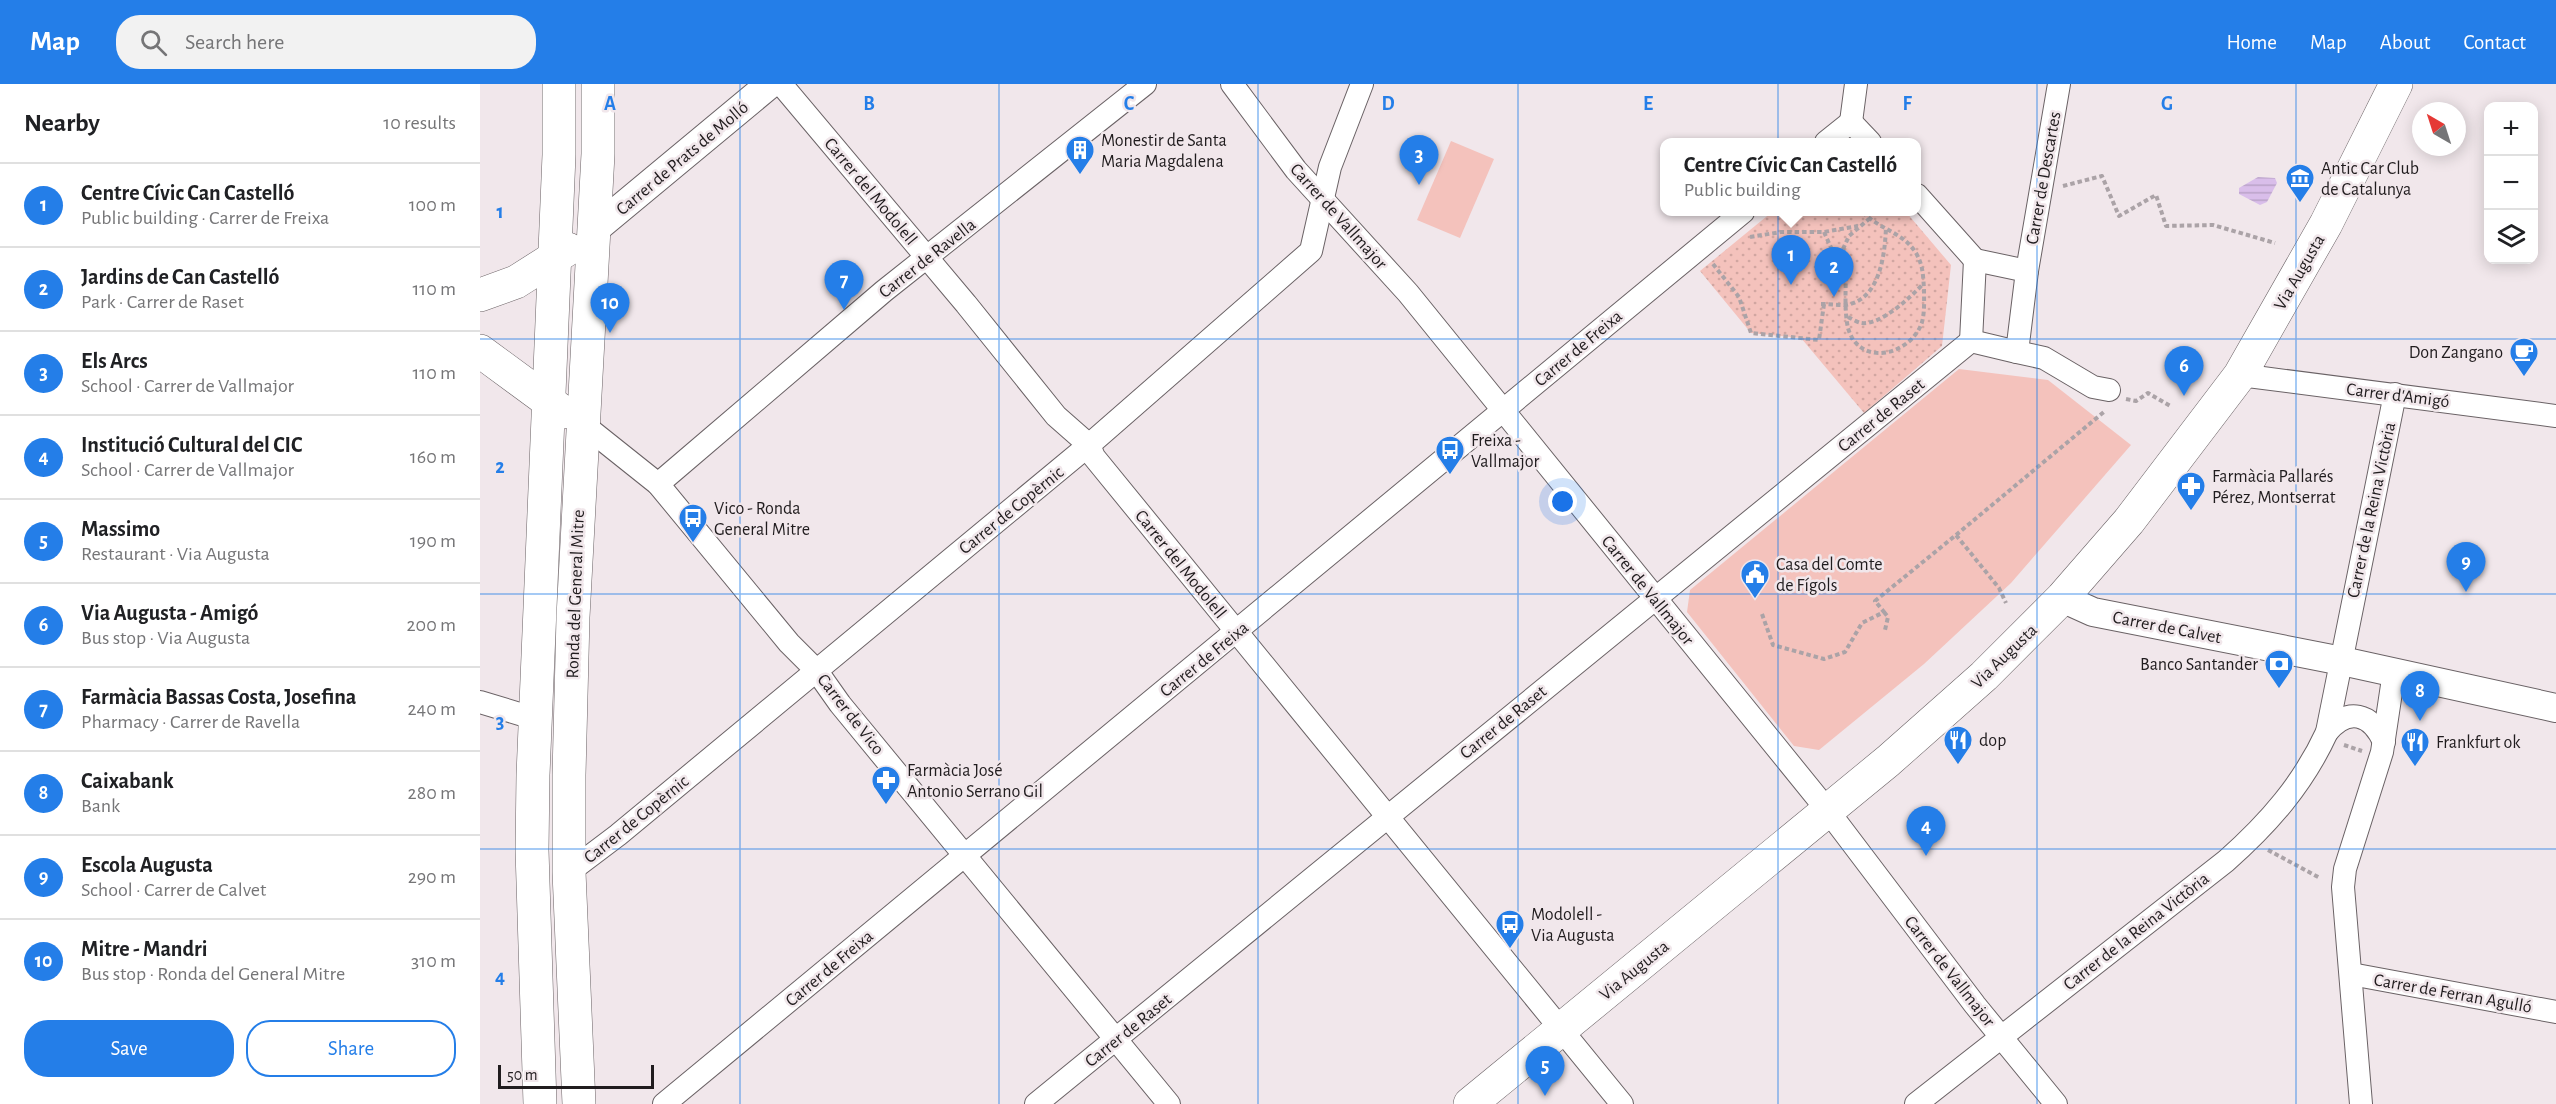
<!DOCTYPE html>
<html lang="en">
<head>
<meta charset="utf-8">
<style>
	body { margin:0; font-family:"Alegreya Sans",sans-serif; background:#f2f2f2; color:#202124 }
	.controls { position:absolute; right:18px; top:18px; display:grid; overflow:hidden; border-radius:12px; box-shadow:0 3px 15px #0003 }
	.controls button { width:54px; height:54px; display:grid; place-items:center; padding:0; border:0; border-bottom:2px solid #e0e0e0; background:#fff; color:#202124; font:30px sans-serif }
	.compass { position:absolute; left:1932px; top:18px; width:54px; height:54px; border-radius:50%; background:#fff; box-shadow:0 3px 15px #0003; rotate:321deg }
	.scale { position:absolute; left:18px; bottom:15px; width:156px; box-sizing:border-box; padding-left:6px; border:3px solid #201c1e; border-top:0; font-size:16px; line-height:21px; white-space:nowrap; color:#201c1e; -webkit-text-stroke:4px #f1e7eb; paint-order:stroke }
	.you { position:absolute; left:1083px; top:418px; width:21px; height:21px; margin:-15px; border:4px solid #fff; border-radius:50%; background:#1a73e8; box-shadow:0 0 0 9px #1a73e833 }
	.badge { display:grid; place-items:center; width:39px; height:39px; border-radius:50%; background:#247ee8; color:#fff; font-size:20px; font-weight:700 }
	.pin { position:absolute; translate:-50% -50px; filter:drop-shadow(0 2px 3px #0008) }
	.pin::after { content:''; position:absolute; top:32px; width:21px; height:18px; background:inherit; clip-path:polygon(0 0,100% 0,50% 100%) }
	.popup { position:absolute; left:1180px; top:54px; width:261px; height:78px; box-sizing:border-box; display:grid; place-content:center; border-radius:12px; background:#fff; filter:drop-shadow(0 2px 4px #0005); font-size:20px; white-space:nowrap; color:#757577 }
	.popup b { font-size:22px; color:#202124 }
	.popup::after { content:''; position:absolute; left:50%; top:100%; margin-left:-12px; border:12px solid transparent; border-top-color:#fff }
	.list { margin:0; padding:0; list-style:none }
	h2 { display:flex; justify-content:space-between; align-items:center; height:78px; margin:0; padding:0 24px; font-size:26px }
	h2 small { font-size:20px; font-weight:400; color:#757577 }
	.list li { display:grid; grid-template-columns:39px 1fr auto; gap:18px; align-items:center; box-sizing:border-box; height:84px; padding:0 24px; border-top:2px solid #e0e0e0 }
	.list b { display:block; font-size:22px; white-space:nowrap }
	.list p { margin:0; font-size:20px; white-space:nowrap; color:#757577 }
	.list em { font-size:20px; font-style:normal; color:#757577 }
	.actions { display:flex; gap:12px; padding:18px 24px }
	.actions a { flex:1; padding:14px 0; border:2px solid #247ee8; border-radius:24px; text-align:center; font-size:21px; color:#247ee8 }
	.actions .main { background:#247ee8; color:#fff }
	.icon { flex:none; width:33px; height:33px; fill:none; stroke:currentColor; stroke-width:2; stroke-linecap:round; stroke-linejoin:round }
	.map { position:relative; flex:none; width:2076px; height:1020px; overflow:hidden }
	header { display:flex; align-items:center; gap:36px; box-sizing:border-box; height:84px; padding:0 30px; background:#247ee8; color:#fff }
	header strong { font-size:28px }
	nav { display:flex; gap:33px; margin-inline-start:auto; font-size:21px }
	.search { width:420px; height:54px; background:#f2f2f2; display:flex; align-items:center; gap:15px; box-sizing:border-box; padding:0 21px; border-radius:24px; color:#757577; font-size:22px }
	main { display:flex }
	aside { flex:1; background:#fff }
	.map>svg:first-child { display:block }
	.green { fill:#f4c2bc }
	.park { fill:url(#park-dots) }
	.water { fill:url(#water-rules) }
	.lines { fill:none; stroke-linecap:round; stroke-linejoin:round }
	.minor-casing { stroke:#6a6265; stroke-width:24 }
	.tertiary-casing { stroke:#6a6265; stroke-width:30 }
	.secondary-casing { stroke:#6a6265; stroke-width:34 }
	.primary-casing { stroke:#6a6265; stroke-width:34 }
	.path { stroke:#aba3a7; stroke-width:4; stroke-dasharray:4.5 3; stroke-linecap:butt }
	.minor { stroke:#fff; stroke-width:22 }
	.tertiary { stroke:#fff; stroke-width:28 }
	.secondary { stroke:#fff; stroke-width:33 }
	.primary { stroke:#fff; stroke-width:33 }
	.grid { fill:none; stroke:#247ee8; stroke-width:1.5; stroke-opacity:0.55 }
	.labels { text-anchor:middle; stroke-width:5; stroke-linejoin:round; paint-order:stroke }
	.poi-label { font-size:18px; fill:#201c1e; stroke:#f1e7eb; text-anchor:start }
	.street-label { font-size:18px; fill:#201c1e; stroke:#f1e7eb }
	.grid-label { font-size:20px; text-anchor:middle; font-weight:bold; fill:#247ee8; stroke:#f1e7eb; stroke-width:5; stroke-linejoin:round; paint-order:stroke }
</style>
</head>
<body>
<header>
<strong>Map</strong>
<div class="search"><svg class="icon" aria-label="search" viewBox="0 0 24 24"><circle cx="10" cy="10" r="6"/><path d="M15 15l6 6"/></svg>Search here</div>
<nav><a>Home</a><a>Map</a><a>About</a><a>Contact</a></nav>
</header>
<main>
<aside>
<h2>Nearby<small>10 results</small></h2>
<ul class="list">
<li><span class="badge">1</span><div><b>Centre Cívic Can Castelló</b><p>Public building · Carrer de Freixa</p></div><em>100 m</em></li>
<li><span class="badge">2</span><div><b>Jardins de Can Castelló</b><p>Park · Carrer de Raset</p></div><em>110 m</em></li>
<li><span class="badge">3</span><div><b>Els Arcs</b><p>School · Carrer de Vallmajor</p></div><em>110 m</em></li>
<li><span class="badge">4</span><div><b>Institució Cultural del CIC</b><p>School · Carrer de Vallmajor</p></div><em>160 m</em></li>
<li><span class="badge">5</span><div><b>Massimo</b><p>Restaurant · Via Augusta</p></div><em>190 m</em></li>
<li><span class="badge">6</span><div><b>Via Augusta - Amigó</b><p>Bus stop · Via Augusta</p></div><em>200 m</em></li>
<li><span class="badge">7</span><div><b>Farmàcia Bassas Costa, Josefina</b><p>Pharmacy · Carrer de Ravella</p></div><em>240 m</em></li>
<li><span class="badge">8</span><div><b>Caixabank</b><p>Bank</p></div><em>280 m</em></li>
<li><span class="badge">9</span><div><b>Escola Augusta</b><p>School · Carrer de Calvet</p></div><em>290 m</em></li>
<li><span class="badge">10</span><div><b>Mitre - Mandri</b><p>Bus stop · Ronda del General Mitre</p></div><em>310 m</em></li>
</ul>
<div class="actions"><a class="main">Save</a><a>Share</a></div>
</aside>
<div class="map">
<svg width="2076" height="1020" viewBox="0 0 2076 1020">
	<defs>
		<pattern id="park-dots" width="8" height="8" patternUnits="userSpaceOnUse" patternTransform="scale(1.5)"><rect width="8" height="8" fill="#f4c2bc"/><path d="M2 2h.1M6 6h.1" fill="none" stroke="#d1a6a1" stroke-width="1.8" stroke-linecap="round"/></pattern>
		<pattern id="water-rules" width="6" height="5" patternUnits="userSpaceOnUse" patternTransform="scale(1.5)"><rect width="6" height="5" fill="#d9beea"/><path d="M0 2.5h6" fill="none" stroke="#baa3c8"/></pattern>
	</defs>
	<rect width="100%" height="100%" fill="#f1e7eb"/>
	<g class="green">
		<path d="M971,57L1014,75L980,154L937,136Z"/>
		<path d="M1479,285L1568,296L1651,361L1531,499L1444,580L1339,666L1314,662L1207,528L1210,506Z"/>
	</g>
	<path class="park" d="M1292,128H1426L1471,181L1462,262L1384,329L1321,254L1271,249L1220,187Z"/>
	<path class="water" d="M1778,93L1795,94L1797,99L1787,118L1780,121L1759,110V104Z"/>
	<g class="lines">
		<g class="minor-casing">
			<g id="minor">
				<path d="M301,0L486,220L576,332L609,361L614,373L1142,1020"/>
				<path d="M752,0L816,86L928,209L1348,727L1495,921L1576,1020"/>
				<path d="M1371,38L1376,0"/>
				<path d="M1371,38L1390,58"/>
				<path d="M1346,58L1371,38"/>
				<path d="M1437,111L1495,176"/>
				<path d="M1547,187L1579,0"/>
				<path d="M1491,257L1537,268L1547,187L1495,176"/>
				<path d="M1491,257L1495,176"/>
				<path d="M1537,268L1564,274L1613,303L1629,306"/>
				<path d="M1760,291L2076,332"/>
				<path d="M104,341L178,400L309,559L336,586L360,620L689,1020"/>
				<path d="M178,400L404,207L665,0"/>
				<path d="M0,618L56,635"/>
				<path d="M1847,648C1868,623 1891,629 1904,658"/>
				<path d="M89,788L138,751L609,361L831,167L850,83L882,0"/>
				<path d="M1871,890L2076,928"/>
				<path d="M184,1020L1263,128"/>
				<path d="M556,1020L1491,257"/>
				<path d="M1436,1020L1746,777C1789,739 1823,700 1847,648L1915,310"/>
				<path d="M1881,1020L1863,803L1865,785L1902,668L1914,588"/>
			</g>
		</g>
		<g class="tertiary-casing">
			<g id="tertiary">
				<path d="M113,147L290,0"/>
				<path d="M1582,514L1613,528L1862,577L2076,624"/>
			</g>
		</g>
		<g class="secondary-casing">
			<path id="secondary" d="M990,1020L1408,677L1504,592L1582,514L1649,437L1760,291L1846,140L1916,0"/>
		</g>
		<g class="primary-casing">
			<g id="primary">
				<path d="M0,211L36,198L88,165"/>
				<path d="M0,267L83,328"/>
				<path d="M60,1020L52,766L53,691L79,71V0"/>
				<path d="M99,1020L89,788V691L93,533L118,70V0"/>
			</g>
		</g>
		<g class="path">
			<path d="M1583,102L1622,92L1639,132L1676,111L1686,142L1733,141L1795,159"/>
			<path d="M1383,128C1398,145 1423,148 1436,169C1443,181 1443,191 1444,205C1444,216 1445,231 1441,241C1428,272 1379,283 1368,244C1364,226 1366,202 1366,184L1357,178L1369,152L1389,135"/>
			<path d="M1344,148L1357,177"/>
			<path d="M1270,153L1301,148H1344L1378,142"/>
			<path d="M1233,180L1259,213L1271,249L1339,256L1344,220"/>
			<path d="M1341,220C1349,220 1357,221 1365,221C1400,217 1405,170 1406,143"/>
			<path d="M1368,233C1372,235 1377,238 1381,239C1400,242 1431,213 1443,200"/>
			<path d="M1646,315L1656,317L1668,309L1692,323"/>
			<path d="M1476,451L1625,327"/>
			<path d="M1404,528L1408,533L1405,546"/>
			<path d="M1282,530L1293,561L1344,575L1365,568L1382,539L1404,528L1395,517L1476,451L1519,504L1526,519"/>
			<path d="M1864,661L1882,667"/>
			<path d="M1788,766L1840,794"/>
		</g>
		<use href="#minor" class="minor"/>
		<use href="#tertiary" class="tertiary"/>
		<use href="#secondary" class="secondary"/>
		<use href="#primary" class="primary"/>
	</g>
	<path class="grid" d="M260,0V1020M519,0V1020M778,0V1020M1038,0V1020M1298,0V1020M1557,0V1020M1816,0V1020M0,255H2076M0,510H2076M0,765H2076"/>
	<defs>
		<g id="building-pin" transform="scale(1.5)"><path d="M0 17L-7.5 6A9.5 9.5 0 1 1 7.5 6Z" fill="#247ee8" stroke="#f1e7eb"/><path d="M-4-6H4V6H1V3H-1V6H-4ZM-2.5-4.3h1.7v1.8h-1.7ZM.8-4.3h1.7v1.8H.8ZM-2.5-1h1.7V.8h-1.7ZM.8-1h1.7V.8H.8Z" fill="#fff"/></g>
		<g id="museum-pin" transform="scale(1.5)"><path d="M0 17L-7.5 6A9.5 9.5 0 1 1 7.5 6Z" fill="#247ee8" stroke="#f1e7eb"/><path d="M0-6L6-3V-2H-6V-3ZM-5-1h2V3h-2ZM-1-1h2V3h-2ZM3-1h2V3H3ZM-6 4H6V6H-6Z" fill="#fff"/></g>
		<g id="cafe-pin" transform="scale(1.5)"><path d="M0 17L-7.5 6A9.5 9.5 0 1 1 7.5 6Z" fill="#247ee8" stroke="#f1e7eb"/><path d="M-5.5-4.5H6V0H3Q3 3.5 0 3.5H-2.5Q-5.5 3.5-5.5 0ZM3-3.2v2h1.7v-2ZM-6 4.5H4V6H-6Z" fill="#fff"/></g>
		<g id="bus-pin" transform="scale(1.5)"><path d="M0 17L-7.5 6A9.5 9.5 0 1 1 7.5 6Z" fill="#247ee8" stroke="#f1e7eb"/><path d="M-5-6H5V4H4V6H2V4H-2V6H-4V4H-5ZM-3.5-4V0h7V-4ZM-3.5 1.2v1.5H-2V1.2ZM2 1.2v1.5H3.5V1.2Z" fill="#fff"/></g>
		<g id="pharmacy-pin" transform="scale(1.5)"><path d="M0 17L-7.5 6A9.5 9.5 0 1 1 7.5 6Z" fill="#247ee8" stroke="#f1e7eb"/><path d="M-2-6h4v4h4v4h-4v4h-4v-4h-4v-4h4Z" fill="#fff"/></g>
		<g id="civic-pin" transform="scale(1.5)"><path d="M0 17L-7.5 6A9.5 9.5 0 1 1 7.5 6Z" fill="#247ee8" stroke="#f1e7eb"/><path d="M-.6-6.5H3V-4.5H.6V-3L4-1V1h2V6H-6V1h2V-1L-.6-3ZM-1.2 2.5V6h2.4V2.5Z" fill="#fff"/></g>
		<g id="bank-pin" transform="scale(1.5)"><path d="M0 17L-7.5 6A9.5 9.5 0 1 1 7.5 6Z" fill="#247ee8" stroke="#f1e7eb"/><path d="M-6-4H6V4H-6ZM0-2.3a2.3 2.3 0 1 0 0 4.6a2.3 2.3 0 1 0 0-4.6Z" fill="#fff"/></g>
		<g id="restaurant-pin" transform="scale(1.5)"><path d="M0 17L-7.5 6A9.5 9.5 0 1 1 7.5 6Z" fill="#247ee8" stroke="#f1e7eb"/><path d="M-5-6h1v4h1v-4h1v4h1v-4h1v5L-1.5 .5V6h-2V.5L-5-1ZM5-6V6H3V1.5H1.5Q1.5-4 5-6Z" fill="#fff"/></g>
	</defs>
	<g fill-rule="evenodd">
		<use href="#building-pin" x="600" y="66"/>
		<use href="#museum-pin" x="1820" y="94"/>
		<use href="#cafe-pin" x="2044" y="268"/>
		<use href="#bus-pin" x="970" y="366"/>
		<use href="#pharmacy-pin" x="1711" y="402"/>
		<use href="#bus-pin" x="213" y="434"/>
		<use href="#civic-pin" x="1275" y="490"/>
		<use href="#bank-pin" x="1799" y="580"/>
		<use href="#restaurant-pin" x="1478" y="656"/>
		<use href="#restaurant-pin" x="1935" y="658"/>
		<use href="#pharmacy-pin" x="406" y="696"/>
		<use href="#bus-pin" x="1030" y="840"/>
	</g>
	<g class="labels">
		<g class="poi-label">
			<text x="621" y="62">Monestir de Santa<tspan x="621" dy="21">Maria Magdalena</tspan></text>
			<text x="1841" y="90">Antic Car Club<tspan x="1841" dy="21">de Catalunya</tspan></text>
			<text x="2023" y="274" text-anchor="end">Don Zangano</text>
			<text x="991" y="362">Freixa -<tspan x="991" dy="21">Vallmajor</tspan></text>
			<text x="1732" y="398">Farmàcia Pallarés<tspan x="1732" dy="21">Pérez, Montserrat</tspan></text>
			<text x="234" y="430">Vico - Ronda<tspan x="234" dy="21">General Mitre</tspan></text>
			<text x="1296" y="486">Casa del Comte<tspan x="1296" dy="21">de Fígols</tspan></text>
			<text x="1778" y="586" text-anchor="end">Banco Santander</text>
			<text x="1499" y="662">dop</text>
			<text x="1956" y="664">Frankfurt ok</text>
			<text x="427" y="692">Farmàcia José<tspan x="427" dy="21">Antonio Serrano Gil</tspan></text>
			<text x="1051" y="836">Modolell -<tspan x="1051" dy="21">Via Augusta</tspan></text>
		</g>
		<g class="street-label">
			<text transform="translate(202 74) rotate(-40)" y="6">Carrer de Prats de Molló</text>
			<text transform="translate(1563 94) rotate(-80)" y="6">Carrer de Descartes</text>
			<text transform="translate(391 107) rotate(50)" y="6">Carrer del Modolell</text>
			<text transform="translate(859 132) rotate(48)" y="6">Carrer de Vallmajor</text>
			<text transform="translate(447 174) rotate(-38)" y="6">Carrer de Ravella</text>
			<text transform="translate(1819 188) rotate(-60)" y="6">Via Augusta</text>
			<text transform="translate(1098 264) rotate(-40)" y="6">Carrer de Freixa</text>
			<text transform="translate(1918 311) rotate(7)" y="6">Carrer d'Amigó</text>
			<text transform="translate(1401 331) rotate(-39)" y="6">Carrer de Raset</text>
			<text transform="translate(531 426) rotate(-39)" y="6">Carrer de Copèrnic</text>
			<text transform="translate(1891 426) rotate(-78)" y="6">Carrer de la Reina Victòria</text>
			<text transform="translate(701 480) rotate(51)" y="6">Carrer del Modolell</text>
			<text transform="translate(1168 506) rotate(51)" y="6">Carrer de Vallmajor</text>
			<text transform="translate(95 510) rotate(-88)" y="6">Ronda del General Mitre</text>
			<text transform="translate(1687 543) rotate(11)" y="6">Carrer de Calvet</text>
			<text transform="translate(1524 572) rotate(-44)" y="6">Via Augusta</text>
			<text transform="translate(724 575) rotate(-39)" y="6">Carrer de Freixa</text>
			<text transform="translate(371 630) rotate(52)" y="6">Carrer de Vico</text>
			<text transform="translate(1023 638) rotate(-39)" y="6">Carrer de Raset</text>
			<text transform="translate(156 735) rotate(-39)" y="6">Carrer de Copèrnic</text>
			<text transform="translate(1656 847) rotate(-38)" y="6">Carrer de la Reina Victòria</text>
			<text transform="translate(349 884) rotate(-40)" y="6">Carrer de Freixa</text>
			<text transform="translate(1154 886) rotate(-39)" y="6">Via Augusta</text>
			<text transform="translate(1470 887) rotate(52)" y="6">Carrer de Vallmajor</text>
			<text transform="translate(1973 909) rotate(10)" y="6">Carrer de Ferran Agulló</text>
			<text transform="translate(648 946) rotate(-39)" y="6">Carrer de Raset</text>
		</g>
	</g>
	<g class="grid-label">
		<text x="130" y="26">A</text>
		<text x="389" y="26">B</text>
		<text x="649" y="26">C</text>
		<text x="908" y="26">D</text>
		<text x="1168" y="26">E</text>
		<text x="1427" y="26">F</text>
		<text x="1687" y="26">G</text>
		<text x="20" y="134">1</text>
		<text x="20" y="389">2</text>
		<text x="20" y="644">3</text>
		<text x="20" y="899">4</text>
	</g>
</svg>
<div class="controls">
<button>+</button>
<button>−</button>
<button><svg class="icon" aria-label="layers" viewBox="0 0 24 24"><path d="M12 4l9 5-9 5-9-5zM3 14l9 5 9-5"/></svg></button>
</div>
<svg class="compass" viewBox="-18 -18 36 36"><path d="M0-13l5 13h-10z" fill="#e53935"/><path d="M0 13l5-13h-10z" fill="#757577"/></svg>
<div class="scale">50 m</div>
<div class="you"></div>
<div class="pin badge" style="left:1311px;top:201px">1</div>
<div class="popup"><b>Centre Cívic Can Castelló</b>Public building</div>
<div class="pin badge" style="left:1354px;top:213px">2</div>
<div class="pin badge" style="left:939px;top:101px">3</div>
<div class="pin badge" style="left:1446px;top:772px">4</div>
<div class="pin badge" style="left:1065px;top:1012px">5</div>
<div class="pin badge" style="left:1704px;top:312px">6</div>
<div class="pin badge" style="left:364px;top:226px">7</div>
<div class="pin badge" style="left:1940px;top:637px">8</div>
<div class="pin badge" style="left:1986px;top:508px">9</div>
<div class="pin badge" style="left:130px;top:249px">10</div>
</div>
</main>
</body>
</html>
